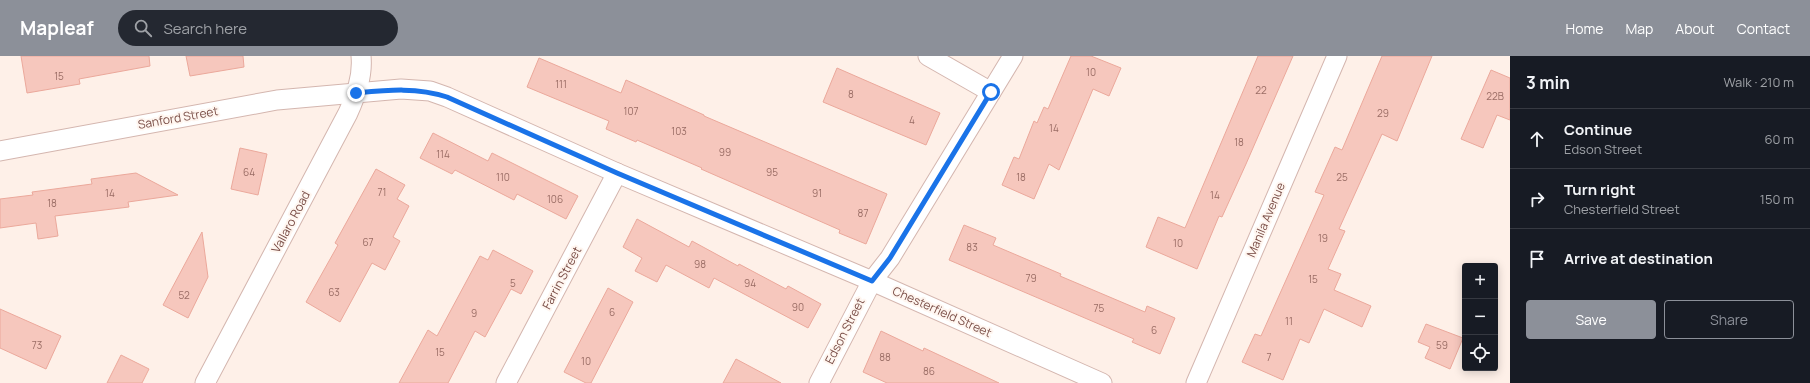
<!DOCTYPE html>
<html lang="en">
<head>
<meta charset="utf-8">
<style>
	body { margin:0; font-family:Manrope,sans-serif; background:#242831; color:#f1f3f6 }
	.controls { position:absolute; right:12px; bottom:12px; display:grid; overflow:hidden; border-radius:4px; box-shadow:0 2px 10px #0003 }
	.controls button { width:36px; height:36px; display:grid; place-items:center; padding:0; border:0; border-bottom:1px solid #363941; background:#171b24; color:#f1f3f6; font:20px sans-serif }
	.stop { position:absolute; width:12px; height:12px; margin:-9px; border:3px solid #1a73e8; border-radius:50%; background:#fff }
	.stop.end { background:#1a73e8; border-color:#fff; box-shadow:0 1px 4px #0008 }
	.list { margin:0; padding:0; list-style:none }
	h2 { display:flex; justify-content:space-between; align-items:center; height:52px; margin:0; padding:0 16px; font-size:17px }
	h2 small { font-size:13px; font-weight:400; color:#9ea1a6 }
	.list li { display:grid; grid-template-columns:26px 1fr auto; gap:12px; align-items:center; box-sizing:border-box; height:60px; padding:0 16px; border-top:1px solid #363941 }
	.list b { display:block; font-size:15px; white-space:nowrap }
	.list p { margin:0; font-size:13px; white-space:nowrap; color:#9ea1a6 }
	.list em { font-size:13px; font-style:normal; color:#9ea1a6 }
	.actions { display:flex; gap:8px; padding:12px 16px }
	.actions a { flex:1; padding:9px 0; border:1px solid #8c9099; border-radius:4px; text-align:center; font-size:14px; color:#8c9099 }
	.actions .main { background:#8c9099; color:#fff }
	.icon { flex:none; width:22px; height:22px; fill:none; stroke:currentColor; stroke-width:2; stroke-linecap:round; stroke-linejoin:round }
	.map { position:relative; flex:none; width:1510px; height:327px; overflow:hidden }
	header { display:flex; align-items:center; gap:24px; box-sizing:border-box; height:56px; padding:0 20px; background:#8c9099; color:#fff }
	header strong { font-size:19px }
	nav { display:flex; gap:22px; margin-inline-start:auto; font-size:14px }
	.search { width:280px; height:36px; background:#242831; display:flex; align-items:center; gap:10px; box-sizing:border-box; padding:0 14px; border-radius:22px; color:#9ea1a6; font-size:15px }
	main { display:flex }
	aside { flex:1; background:#171b24 }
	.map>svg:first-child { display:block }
	.building { fill:#f6c7bd; stroke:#eba89b }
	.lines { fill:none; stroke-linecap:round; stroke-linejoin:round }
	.street-casing { stroke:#d4b6af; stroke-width:21 }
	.street { stroke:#fff; stroke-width:19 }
	.route { stroke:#1a73e8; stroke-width:5 }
	.labels { text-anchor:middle; stroke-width:4; stroke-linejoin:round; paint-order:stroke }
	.number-label { font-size:10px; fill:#9a6d65 }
	.street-label { font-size:12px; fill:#7b4f48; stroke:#fff6f0 }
</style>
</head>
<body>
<header>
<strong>Mapleaf</strong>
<div class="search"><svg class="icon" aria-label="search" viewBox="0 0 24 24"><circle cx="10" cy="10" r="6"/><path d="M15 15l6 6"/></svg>Search here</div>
<nav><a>Home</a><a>Map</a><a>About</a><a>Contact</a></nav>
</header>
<main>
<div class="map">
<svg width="1510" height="327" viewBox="0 0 1510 327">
	<rect width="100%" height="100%" fill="#fef0e8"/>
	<g class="building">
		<path d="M21,0H149L150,10L79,23L80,28L27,37Z"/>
		<path d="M186,0H243L244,11L190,20Z"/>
		<path d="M1071,0H1091L1121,12L1109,40L1093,33L1059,114L1049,108L1034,143L1002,129L1014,101L1019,103L1034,65L1037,67L1044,51L1048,53Z"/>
		<path d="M1258,0H1293L1246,108L1222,161L1219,160L1197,213L1146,191L1158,161L1185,172Z"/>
		<path d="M1382,0H1432L1397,85L1382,78L1339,173L1345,175L1328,213L1341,218L1334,234L1371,250L1362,271L1324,253L1309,287L1300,283L1283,324L1242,306L1255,278L1261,280L1324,139L1315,136L1335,91L1342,94Z"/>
		<path d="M539,2L621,37L626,24L704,59V60L887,138L866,188L839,177L840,174L701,113L702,112L637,84L636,86L606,73L609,65L527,31Z"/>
		<path d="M837,12L940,57L926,89L823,46Z"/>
		<path d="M1491,14L1510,22V64L1497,59L1483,92L1461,83Z"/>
		<path d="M433,77L488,105L492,97L578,140L566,163L517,138L514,144L455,114L452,118L420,102Z"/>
		<path d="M240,92L267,98L258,139L231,133Z"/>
		<path d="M376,113L405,129L397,143L409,150L393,181L400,185L385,214L372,207L340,266L306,246L338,189L335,187Z"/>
		<path d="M136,117L178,139L128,146L129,151L55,160L58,180L38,183L36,167L0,172V143L33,139L32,136L92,128L91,123Z"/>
		<path d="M637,163L689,191L692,185L738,210L739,208L786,233L788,230L821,248L808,272L714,222L709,232L666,209L657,226L635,215L642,202L623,191Z"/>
		<path d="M964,169L996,182L993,189L1061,218L1060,220L1145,256L1147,250L1175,262L1160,298L1132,286L1134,283L949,204Z"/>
		<path d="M202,176L208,221L188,262L163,249Z"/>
		<path d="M493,194L533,215L521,238L511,233L485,281L475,275L448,327H399L428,274L437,280L480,200L488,204Z"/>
		<path d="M608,232L633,246L591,327H586L564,316Z"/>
		<path d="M0,253L61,280L46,313L0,292Z"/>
		<path d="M1426,268L1463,282L1450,313L1425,302L1430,291L1418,286Z"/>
		<path d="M881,275L923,295L924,292L999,327H887L863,316Z"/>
		<path d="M121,299L149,313L142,327H107Z"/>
		<path d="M736,303L781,327H723Z"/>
	</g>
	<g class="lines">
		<g class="street-casing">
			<g id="street">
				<path d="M928,0L991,36"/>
				<path d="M0,95L277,44L401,33L430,35L447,41L617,117L872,225L1102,327"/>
				<path d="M205,327L348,57C356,39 363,20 361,0"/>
				<path d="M506,327L617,117"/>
				<path d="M819,327L872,225L890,202L1013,0"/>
				<path d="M1196,327L1337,0"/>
			</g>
		</g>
		<use href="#street" class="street"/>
	</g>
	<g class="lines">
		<path class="route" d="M356,37C388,34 417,31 447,41L617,117L872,225L890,202L991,36"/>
	</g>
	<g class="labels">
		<g class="number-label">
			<text x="1091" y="20">10</text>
			<text x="59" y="24">15</text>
			<text x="561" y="32">111</text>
			<text x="1261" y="38">22</text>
			<text x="851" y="42">8</text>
			<text x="1495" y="44">22B</text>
			<text x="631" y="59">107</text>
			<text x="1383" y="61">29</text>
			<text x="912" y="68">4</text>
			<text x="1054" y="76">14</text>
			<text x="679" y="79">103</text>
			<text x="1239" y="90">18</text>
			<text x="725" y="100">99</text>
			<text x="443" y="102">114</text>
			<text x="249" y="120">64</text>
			<text x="772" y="120">95</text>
			<text x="503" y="125">110</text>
			<text x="1021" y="125">18</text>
			<text x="1342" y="125">25</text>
			<text x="382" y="140">71</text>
			<text x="110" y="141">14</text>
			<text x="817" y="141">91</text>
			<text x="1215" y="143">14</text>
			<text x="555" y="147">106</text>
			<text x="52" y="151">18</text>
			<text x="863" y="161">87</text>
			<text x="1323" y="186">19</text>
			<text x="368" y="190">67</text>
			<text x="1178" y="191">10</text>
			<text x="972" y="195">83</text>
			<text x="700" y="212">98</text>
			<text x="1031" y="226">79</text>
			<text x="1313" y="227">15</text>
			<text x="513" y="231">5</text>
			<text x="750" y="231">94</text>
			<text x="334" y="240">63</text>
			<text x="184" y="243">52</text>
			<text x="798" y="255">90</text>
			<text x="1099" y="256">75</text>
			<text x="612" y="260">6</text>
			<text x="474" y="261">9</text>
			<text x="1289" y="269">11</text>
			<text x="1154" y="278">6</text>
			<text x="37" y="293">73</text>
			<text x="1442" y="293">59</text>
			<text x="440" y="300">15</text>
			<text x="885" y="305">88</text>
			<text x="1269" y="305">7</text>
			<text x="586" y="309">10</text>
			<text x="929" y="319">86</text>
		</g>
		<g class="street-label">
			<text transform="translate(178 62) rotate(-10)" y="4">Sanford Street</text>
			<text transform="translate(1266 164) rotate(-67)" y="4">Manila Avenue</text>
			<text transform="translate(291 166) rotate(-62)" y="4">Vallaro Road</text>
			<text transform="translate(562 222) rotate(-62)" y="4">Farrin Street</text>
			<text transform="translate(942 256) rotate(24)" y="4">Chesterfield Street</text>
			<text transform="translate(845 275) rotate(-63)" y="4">Edson Street</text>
		</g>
	</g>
</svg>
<div class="controls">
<button>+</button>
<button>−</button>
<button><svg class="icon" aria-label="locate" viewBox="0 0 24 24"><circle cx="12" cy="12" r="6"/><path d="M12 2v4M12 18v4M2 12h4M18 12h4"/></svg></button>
</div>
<div class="stop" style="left:991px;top:36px"></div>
<div class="stop end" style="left:356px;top:37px"></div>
</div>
<aside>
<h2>3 min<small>Walk · 210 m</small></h2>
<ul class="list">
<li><svg class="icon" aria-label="ahead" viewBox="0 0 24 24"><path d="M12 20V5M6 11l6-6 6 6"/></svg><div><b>Continue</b><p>Edson Street</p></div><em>60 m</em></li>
<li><svg class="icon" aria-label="right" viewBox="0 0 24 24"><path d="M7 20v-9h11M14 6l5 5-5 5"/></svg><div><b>Turn right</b><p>Chesterfield Street</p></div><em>150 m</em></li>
<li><svg class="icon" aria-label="arrive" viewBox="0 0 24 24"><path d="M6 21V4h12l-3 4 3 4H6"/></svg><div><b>Arrive at destination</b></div></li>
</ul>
<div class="actions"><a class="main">Save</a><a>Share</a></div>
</aside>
</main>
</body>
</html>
